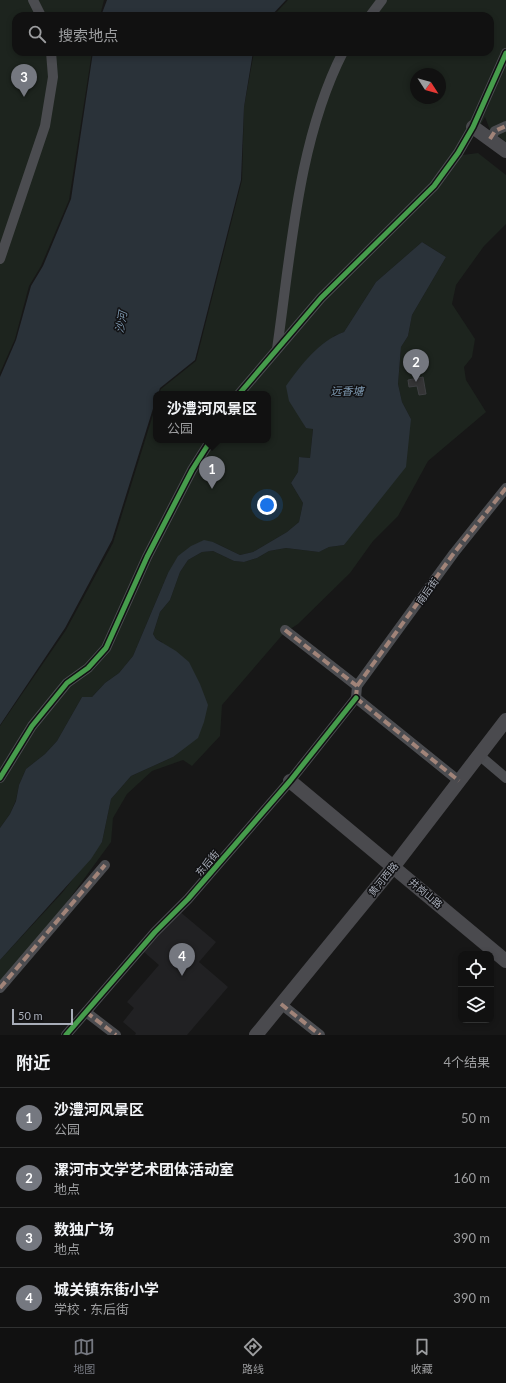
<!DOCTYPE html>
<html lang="zh">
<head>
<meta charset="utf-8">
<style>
	body { margin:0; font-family:Lato,"Noto Sans SC",sans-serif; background:#1e1f1f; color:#f1f3f6 }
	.controls { position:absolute; right:12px; bottom:12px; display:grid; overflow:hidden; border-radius:8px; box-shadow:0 2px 6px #0003 }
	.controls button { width:36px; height:36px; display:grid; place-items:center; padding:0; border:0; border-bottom:1px solid #303131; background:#111; color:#f1f3f6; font:20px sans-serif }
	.compass { position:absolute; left:410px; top:68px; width:36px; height:36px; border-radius:50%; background:#111; box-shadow:0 2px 6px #0003; rotate:126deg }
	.scale { position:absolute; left:12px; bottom:10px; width:61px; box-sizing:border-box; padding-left:4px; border:2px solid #a8adb8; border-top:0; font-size:11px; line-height:14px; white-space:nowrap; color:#a8adb8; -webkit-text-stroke:3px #111113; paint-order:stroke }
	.you { position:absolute; left:267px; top:505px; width:14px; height:14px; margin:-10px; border:3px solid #fff; border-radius:50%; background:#1a73e8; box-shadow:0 0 0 6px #1a73e833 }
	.badge { display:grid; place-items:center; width:26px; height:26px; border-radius:50%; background:#757880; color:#fff; font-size:13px; font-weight:700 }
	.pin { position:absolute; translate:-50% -33px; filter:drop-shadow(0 1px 2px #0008) }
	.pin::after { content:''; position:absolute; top:21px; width:14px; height:12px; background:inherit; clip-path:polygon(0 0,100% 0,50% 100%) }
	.popup { position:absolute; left:153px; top:391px; width:118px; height:52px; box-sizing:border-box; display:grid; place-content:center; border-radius:8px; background:#111; filter:drop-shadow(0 1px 3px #0005); font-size:13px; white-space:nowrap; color:#9c9d9f }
	.popup b { font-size:15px; color:#f1f3f6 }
	.popup::after { content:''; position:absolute; left:50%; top:100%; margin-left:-8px; border:8px solid transparent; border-top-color:#111 }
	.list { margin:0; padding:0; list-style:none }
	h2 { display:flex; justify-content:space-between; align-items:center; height:52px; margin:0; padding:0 16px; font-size:17px }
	h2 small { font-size:13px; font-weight:400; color:#9c9d9f }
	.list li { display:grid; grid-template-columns:26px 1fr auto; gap:12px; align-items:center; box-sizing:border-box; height:60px; padding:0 16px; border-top:1px solid #303131 }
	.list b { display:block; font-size:15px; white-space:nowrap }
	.list p { margin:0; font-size:13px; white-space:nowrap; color:#9c9d9f }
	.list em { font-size:13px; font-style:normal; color:#9c9d9f }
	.icon { flex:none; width:22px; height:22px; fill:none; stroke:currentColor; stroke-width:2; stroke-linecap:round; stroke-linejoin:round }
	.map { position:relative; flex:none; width:506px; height:1035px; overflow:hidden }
	.search { position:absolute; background:#111; box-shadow:0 2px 6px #0003; left:12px; right:12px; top:12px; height:44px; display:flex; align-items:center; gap:10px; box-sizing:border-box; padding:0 14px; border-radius:12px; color:#9c9d9f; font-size:15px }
	.sheet { height:292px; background:#111 }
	nav { display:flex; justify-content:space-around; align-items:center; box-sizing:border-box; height:56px; border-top:1px solid #303131; background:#111; font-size:11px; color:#9c9d9f }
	nav a { display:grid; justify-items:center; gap:2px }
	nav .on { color:#757880 }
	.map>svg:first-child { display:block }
	.built { fill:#212123 }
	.green { fill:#1d241e; fill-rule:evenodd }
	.water { fill:#2a3239 }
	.building { fill:#353536; stroke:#3f4043 }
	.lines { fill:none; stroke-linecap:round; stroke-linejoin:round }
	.street { stroke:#4b4c50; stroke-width:10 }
	.secondary { stroke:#4a4a4e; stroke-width:14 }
	.quiet { stroke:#a18479; stroke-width:4; stroke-dasharray:8 4; stroke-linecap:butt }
	.cycleway-casing { stroke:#111113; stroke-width:8 }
	.cycleway { stroke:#469c4c; stroke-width:5 }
	.labels { text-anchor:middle; stroke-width:3; stroke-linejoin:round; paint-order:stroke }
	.street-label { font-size:10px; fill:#a8adb8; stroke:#111113 }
	.water-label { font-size:11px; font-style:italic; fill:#7f9bb3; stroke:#111113 }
</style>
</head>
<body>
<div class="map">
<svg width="506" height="1035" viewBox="0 0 506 1035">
	<rect width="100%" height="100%" fill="#171717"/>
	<path class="built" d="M179,911L216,942L199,962L228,987L187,1035H135L136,1033L123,1022L134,1008L127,1002L159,965L144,952Z"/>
	<g class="green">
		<path d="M0,0H104L100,16H16V52H92L69,200L41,266L29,286L15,339L0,373Z"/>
		<path d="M288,0H506V142L490,130L485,117L463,155L478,153L506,175V224L484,246L456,285L452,304L475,339L472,357L464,367L466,380L486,412L428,461L398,516L373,541L350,573L298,624L284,633L222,705L220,736L192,766L183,760L152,771L127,794L113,818L111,842L59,913L0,982V960L62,893L102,842L111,799L131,776L173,757L162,642L156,639L153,634L160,612L170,600L180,572L188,560L202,552L213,551L234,561L244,562L257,558L269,551L286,548L319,552L329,547L344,545L411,419L402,402L398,384L401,347L408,336L412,315L446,257L422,242L376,282L344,332L334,336L301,418L306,428H313L310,458L299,457L298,472L291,483L303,503L299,522L287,532L253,552L240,555L213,542L168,573L133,656L119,673L105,683L92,697H82L57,741L45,754L26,769L19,785L16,800L10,814L0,828V726L66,630L113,543L156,405V440H268V394H159L161,389L196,361L242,180L244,107L254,52H490V16H273ZM416,74H440V98H416Z"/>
	</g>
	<g class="water">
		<path d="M107,0H286L271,16H101Z"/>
		<path d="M93,52H253L244,107L241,180L195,360L160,388L158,394H156V399L112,540L65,628L0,725V377L16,340L31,286L43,266L71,199Z"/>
		<path d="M422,242L446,257L412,315L408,336L401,347L398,384L402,402L411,419L406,467L344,545L329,547L319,552L286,548L269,551L257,558L244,562L234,561L213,551L202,552L188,560L180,572L170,600L160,612L153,634L156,639L176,651L189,662L200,684L208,705L204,722L198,738L173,757L131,776L111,799L102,842L91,859L0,960V828L10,814L16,801L19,785L26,769L45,754L57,741L82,697H92L105,683L119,673L133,656L168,573L178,556L191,546L204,540L213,542L240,555L253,552L287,532L299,522L303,503L291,483L298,472L299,457L310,458L313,429L306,428L289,401L286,386C301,365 319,341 344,332L376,282Z"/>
	</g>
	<path class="building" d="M423,377L426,394L419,395L417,386L409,387L408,380Z"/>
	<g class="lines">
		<g class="street">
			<path d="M33,0L41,16"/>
			<path d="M370,16L382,0"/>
			<path d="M490,139L495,131L506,126"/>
			<path d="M0,259L45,126L53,77L51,52"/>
			<path d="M277,349C291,252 298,140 343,52"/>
			<path d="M239,394L321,298L434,186L458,153L473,127L506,53"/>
			<path d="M285,630L357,686"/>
			<path d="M356,698L357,686L454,553L506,488"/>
			<path d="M356,698L459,781"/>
			<path d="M479,755L506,778"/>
			<path d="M0,778L32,726L67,683L88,668L106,648L147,557L192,470L211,440"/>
			<path d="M0,988L105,865"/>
			<path d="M281,1004L320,1035"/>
			<path d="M86,1012L116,1035"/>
			<path d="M66,1035L155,932L188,899L290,781L356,698"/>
		</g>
		<g class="secondary">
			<path d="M473,127L506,151"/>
			<path d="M290,781L506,961"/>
			<path d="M256,1035L394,866L506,720"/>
		</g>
		<g class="quiet">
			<path d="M490,139L495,131L506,126"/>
			<path d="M285,630L357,686"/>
			<path d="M356,698L357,686L454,553L506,488"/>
			<path d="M356,698L459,781"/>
			<path d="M0,988L105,865"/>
			<path d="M281,1004L320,1035"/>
			<path d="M86,1012L116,1035"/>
		</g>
		<g class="cycleway-casing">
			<g id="cycleway">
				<path d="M239,394L321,298L434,186L458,153L473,127L506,53"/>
				<path d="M0,778L32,726L67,683L88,668L106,648L147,557L192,470L211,440"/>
				<path d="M66,1035L155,932L188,899L290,781L356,698"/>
			</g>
		</g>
		<use href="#cycleway" class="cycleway"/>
	</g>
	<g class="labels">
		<g class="street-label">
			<text transform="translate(427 591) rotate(-54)" y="4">南后街</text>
			<text transform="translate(207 863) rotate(-49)" y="4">东后街</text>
			<text transform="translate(383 879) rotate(-51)" y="4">黄河西路</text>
			<text transform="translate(426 893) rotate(40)" y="4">井岗山路</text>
		</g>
		<g class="water-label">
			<text transform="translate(121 322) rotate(-80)" y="4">沙河</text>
			<text x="347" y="395">远香塘</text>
		</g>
	</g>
</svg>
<div class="controls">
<button><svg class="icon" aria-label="locate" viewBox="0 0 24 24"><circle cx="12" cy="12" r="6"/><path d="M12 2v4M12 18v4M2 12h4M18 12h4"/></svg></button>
<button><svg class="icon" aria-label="layers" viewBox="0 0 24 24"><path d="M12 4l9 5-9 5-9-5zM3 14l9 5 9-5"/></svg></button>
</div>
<svg class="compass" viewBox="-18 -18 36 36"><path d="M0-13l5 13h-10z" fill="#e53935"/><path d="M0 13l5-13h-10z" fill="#9c9d9f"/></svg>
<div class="scale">50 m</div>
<div class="you"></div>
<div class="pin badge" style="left:212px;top:489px">1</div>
<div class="popup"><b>沙澧河风景区</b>公园</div>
<div class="pin badge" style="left:416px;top:382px">2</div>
<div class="pin badge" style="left:24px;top:97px">3</div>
<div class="pin badge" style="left:182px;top:976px">4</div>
<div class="search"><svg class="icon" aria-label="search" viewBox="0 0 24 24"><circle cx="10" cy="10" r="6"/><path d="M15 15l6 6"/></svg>搜索地点</div>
</div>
<section class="sheet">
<h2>附近<small>4个结果</small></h2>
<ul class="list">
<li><span class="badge">1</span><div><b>沙澧河风景区</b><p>公园</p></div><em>50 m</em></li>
<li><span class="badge">2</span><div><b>漯河市文学艺术团体活动室</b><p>地点</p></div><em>160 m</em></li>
<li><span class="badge">3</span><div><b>数独广场</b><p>地点</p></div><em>390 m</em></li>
<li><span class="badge">4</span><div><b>城关镇东街小学</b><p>学校 · 东后街</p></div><em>390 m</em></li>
</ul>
</section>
<nav>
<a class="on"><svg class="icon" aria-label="map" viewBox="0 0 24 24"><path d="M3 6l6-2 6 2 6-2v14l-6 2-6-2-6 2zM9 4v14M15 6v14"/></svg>地图</a>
<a><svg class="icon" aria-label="directions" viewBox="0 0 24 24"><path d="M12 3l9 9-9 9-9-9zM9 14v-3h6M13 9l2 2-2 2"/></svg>路线</a>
<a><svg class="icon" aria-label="saved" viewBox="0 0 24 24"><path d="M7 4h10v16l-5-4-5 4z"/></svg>收藏</a>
</nav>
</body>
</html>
